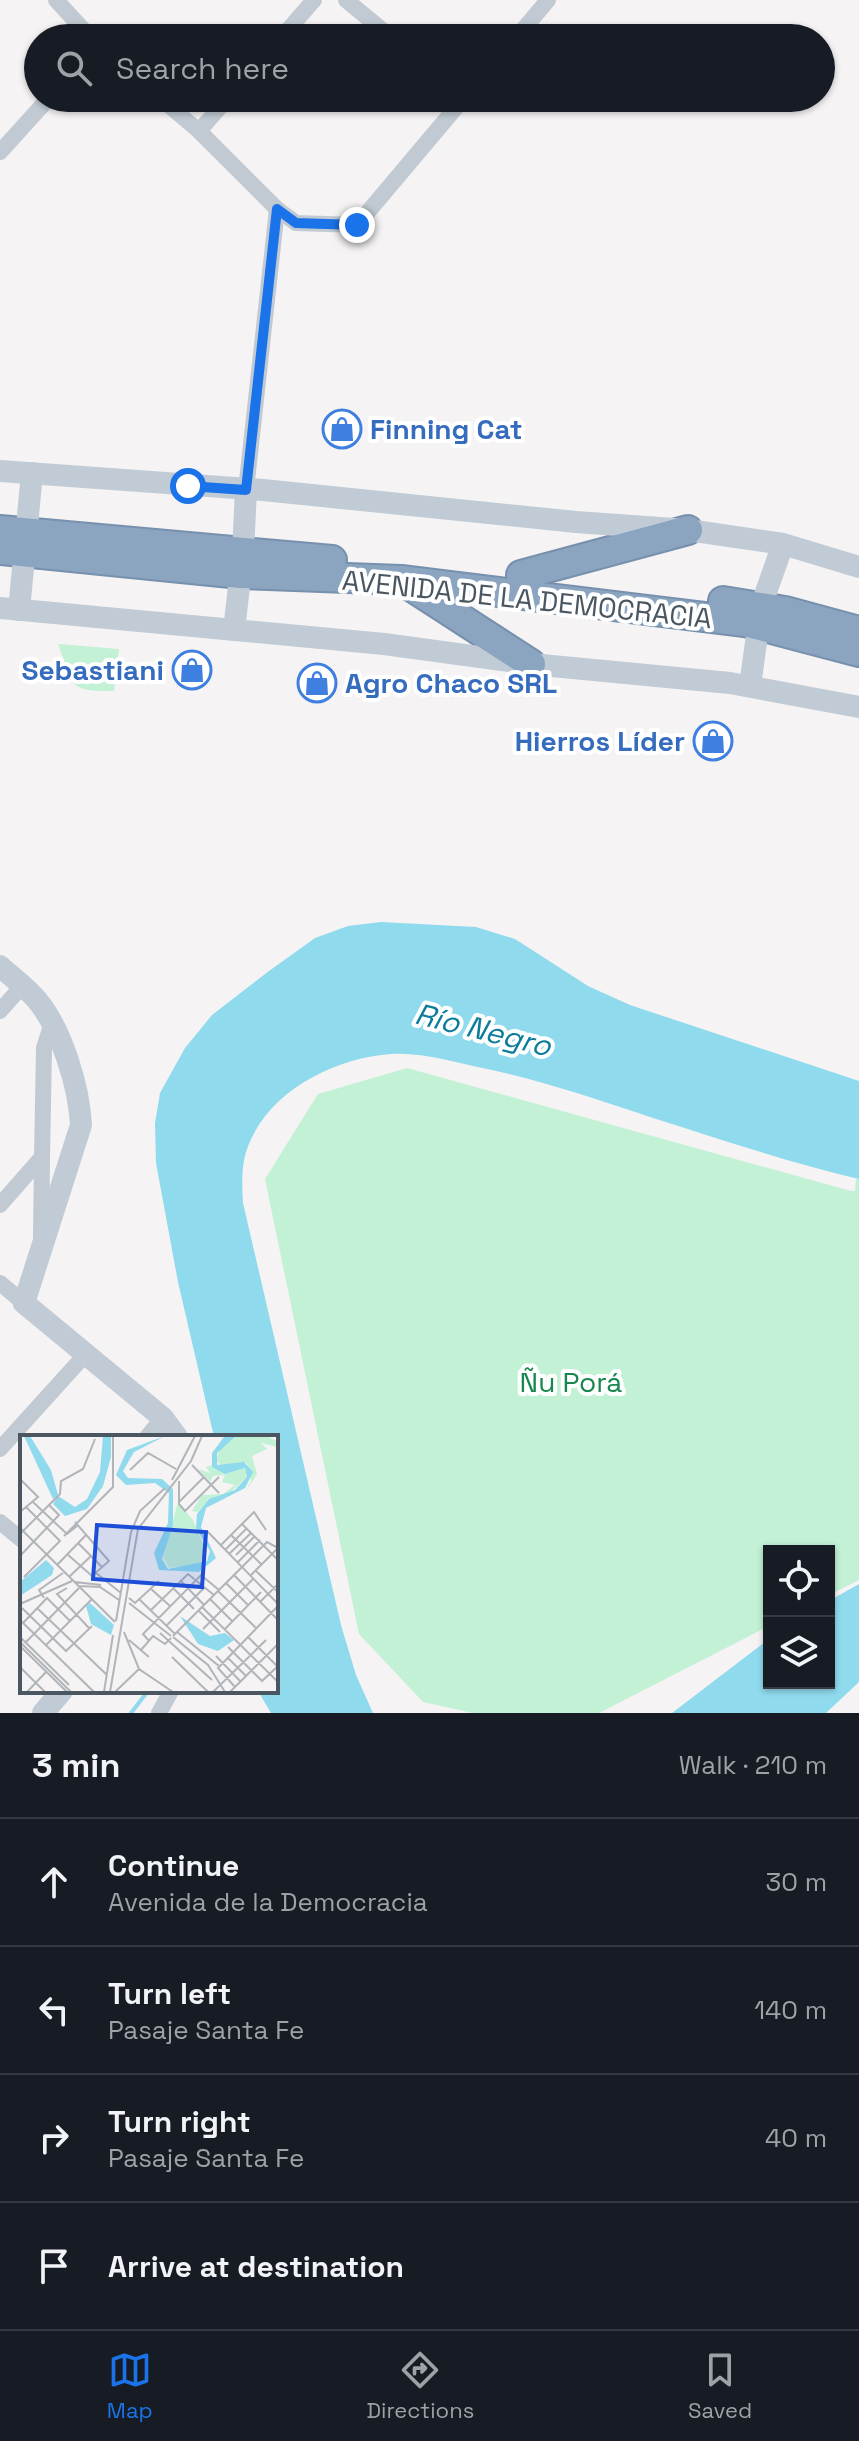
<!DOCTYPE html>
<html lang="en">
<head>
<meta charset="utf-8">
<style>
	body { margin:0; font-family:"Space Grotesk",sans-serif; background:#20242c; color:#f1f3f6 }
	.controls { position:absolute; right:24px; bottom:24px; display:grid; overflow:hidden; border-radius:0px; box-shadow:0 2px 6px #0004 }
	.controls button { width:72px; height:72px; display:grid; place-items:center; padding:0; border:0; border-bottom:2px solid #363941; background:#171b24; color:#f1f3f6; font:40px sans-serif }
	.stop { position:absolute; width:24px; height:24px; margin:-18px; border:6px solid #1a73e8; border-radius:50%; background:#fff }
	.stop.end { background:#1a73e8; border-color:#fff; box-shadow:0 2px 8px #0008 }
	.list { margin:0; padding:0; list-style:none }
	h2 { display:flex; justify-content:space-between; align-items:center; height:104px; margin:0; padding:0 32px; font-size:34px }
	h2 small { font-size:26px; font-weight:400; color:#9ea1a6 }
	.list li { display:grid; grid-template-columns:52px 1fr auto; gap:24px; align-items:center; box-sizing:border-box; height:128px; padding:0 32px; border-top:2px solid #363941 }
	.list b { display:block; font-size:30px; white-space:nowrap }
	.list p { margin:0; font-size:26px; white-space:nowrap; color:#9ea1a6 }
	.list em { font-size:26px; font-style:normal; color:#9ea1a6 }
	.icon { flex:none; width:44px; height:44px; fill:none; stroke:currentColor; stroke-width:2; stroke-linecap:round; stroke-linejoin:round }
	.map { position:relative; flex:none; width:859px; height:1713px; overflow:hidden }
	.search { position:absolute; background:#171b24; box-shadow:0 2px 6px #0004; left:24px; right:24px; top:24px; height:88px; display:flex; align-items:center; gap:20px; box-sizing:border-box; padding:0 28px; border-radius:44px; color:#9ea1a6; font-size:30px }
	.sheet { height:616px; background:#171b24 }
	nav { display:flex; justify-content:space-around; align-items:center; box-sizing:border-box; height:112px; border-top:2px solid #363941; background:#171b24; font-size:22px; color:#9ea1a6 }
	nav a { display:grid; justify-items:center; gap:4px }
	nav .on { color:#1a73e8 }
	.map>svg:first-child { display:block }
	.green { fill:#c3f1d5 }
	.water { fill:#90daee }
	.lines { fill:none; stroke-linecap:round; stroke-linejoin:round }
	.stream { stroke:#90daee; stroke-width:4 }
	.highway-casing { stroke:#7690ad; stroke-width:32 }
	.street { stroke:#c1cad2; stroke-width:16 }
	.secondary { stroke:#c1cbd6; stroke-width:22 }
	.highway { stroke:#8ba5c1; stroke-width:28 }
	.route { stroke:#1a73e8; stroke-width:10 }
	.labels { text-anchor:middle; stroke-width:8; stroke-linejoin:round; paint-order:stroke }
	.shop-label { font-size:28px; font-weight:bold; fill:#366cbe; stroke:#fff; text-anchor:start }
	.street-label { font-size:28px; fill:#4a5661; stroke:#fff }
	.park-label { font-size:28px; fill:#17864f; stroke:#fff }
	.water-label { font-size:30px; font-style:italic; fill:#0c7c9b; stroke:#fff }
	.inset-road { fill:none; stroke:#b1b4b9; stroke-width:2 }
	.view { fill:#1d4ed8; fill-opacity:0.15; stroke:#1d4ed8; stroke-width:4 }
	.inset-edge { fill:none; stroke:#4a5661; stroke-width:4 }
</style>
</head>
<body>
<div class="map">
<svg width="859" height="1713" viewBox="0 0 859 1713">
	<rect width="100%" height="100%" fill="#f5f3f3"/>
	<g class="green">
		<path d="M58,644L119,649L114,691C66,692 73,684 58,644Z"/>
		<path d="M407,1068L851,1191H855L856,1179H859V1580L829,1595V1551H769V1626L599,1713H473L423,1702L359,1634L265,1179L318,1094Z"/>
	</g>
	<g class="water">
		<path d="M381,922L476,927L515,939L588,986L630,1005L859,1081V1179C788,1162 719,1139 650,1117C596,1099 543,1081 487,1069C457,1063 422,1052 391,1054C333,1058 267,1092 247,1149C241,1166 242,1186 243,1203L341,1625L356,1675L373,1713H271L258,1691H276V1437H214L178,1282L156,1163L155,1123L160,1093L185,1048L212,1015L269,971L315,938L348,926Z"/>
		<path d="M859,1584V1682L826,1713H672L769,1639V1683H829V1601Z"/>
	</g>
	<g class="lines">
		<path class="stream" d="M131,1713L148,1691"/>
		<g class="highway-casing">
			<g id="highway">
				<path d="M0,530L332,560"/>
				<path d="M0,550L241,574L401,580L745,622L859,652"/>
				<path d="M521,575L688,530"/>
				<path d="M409,585L531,664"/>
				<path d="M723,601L785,611L859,631"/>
			</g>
		</g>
		<g class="street">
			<path d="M56,0L91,38"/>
			<path d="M346,0L392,38"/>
			<path d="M281,38L314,0"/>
			<path d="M516,38L548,0"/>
			<path d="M160,98L199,131L277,209L296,223L357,225L464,98"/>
			<path d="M199,131L228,98"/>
			<path d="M0,152L49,98"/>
			<path d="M246,490L277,209"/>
			<path d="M0,1011L22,986"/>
			<path d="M0,1205L42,1157L44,1048L52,1023"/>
			<path d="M41,1236L42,1157"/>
			<path d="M0,1283L24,1303"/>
			<path d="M147,1437L163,1418"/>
			<path d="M0,1449L85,1355"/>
			<path d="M0,1522L22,1540"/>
			<path d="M159,1713L171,1691"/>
		</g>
		<g class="secondary">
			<path d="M0,471L263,490L576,522L688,530L783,544L859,567"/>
			<path d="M0,608L384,644L531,664L730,683L859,707"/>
			<path d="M19,610L32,473"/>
			<path d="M234,630L243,552L246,490"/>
			<path d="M750,686L761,606L783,544"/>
			<path d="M0,966C12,977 27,988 37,1000C62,1030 79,1087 81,1125L24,1303L163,1418L177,1437"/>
			<path d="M43,1713L62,1691"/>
		</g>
		<use href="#highway" class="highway"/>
	</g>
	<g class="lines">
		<path class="route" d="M188,486L246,490L277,209L296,223L357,225"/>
	</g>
	<defs>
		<g id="shop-ring" transform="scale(2)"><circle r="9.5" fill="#fff" stroke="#3f7fe0" stroke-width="1.5"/><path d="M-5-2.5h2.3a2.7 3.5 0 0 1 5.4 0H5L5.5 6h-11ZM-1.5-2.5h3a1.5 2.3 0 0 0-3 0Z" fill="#3f7fe0"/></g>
	</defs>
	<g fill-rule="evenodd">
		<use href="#shop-ring" x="342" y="429"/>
		<use href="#shop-ring" x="192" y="670"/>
		<use href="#shop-ring" x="317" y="683"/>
		<use href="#shop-ring" x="713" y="741"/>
	</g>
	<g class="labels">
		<g class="shop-label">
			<text x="370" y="439">Finning Cat</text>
			<text x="164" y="680" text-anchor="end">Sebastiani</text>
			<text x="345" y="693">Agro Chaco SRL</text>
			<text x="685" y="751" text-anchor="end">Hierros Líder</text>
		</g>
		<g class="street-label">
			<text transform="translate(527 599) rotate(6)" y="10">AVENIDA DE LA DEMOCRACIA</text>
		</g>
		<g class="park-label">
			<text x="571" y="1392">Ñu Porá</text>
		</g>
		<g class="water-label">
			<text transform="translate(483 1030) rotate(14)" y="10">Río Negro</text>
		</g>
	</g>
	<g transform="translate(20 1435)">
		<rect width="258" height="258" fill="#f5f3f3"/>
		<path d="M216,1H247L258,7L257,12L241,8L247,14L232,21L237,39L226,56L231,46L227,28L204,32L196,26L199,15ZM192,30L205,39L225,33L227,42L212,56L189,64L178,77L172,76L182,60L203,59L215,50L202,47L205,40L193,41L190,47L178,34L190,38L186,32ZM158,67L173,85L186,116L179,129L149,133L143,123Z" fill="#c3f1d5"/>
		<path d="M4,1H10L31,35L38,60L33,64ZM83,1H91V22L83,51L67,74L45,81L33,69L38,61L55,72L67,64L80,37ZM145,1L114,17L103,36L108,43L142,44L153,54V90L142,124L148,134L187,126L190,116L176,93L177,79L189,64L215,55L227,42L225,33L205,39L192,32V18L204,2L216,1L197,18V30L224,27L233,37L225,53L186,73L181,92L196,123L179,137L139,135L134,118L148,88L149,58L135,48L106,50L96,40L107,15ZM26,125L34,133L32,140L0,161V147ZM70,168L94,190L91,200L71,189L66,171ZM160,181L190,201L205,198L214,205L198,216L178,209Z" fill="#90daee"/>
		<path class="inset-road" d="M172,30L199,58M110,35L128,18L156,34M0,44L18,62L0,77M152,45L175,1M159,46V69L165,76L199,42M13,67L47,99L57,91M159,67L184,42M222,89L258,125M0,93L95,187M188,97L258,169M0,99L40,59L41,46L63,34L75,4M211,100L241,129M44,101L93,52V1M58,108L82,132M200,111L234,77L246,95M205,115L227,93M47,119L72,141L89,126L55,87M209,119L231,98M216,120L235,101M0,121L39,80L29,70M217,128L240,105M37,130L66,100M236,136L258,157M76,138L101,158M214,140L258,185M230,141L258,113M4,142L40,106L6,72M49,142L71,121M160,145L184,170M55,147L81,150M206,148L228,170M58,151L80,152L99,165M47,153L37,159L69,193M130,153L150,171M153,153L174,174M198,156L236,193M24,163L19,155L43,138M109,163L115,168L139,146M119,164L155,199M190,164L212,186M240,167L258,149M109,168L151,201M0,169L52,146M182,172L258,247M2,173L46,216L72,191M17,173L87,240M131,175L168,139L194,160M179,176L200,197M0,185L74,257M96,186L111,97L120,76L145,53M3,188L27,163L50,186M147,190L185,152M183,194L233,144M205,194L241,157M104,197L119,234L153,257M157,197L199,231M140,198L192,245M153,201L247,107L258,113M0,202L49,250M153,202L188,230L205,257M228,202L258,232M109,205L129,222M129,206L123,199L181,140L199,155M0,207L51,257M5,208L60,152M26,210L72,164M0,211L47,257M208,212L242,246L258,231M121,215L133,201L145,209L151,203M196,221L221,247M152,222L188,257M207,222L226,241M0,232L25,257M215,252L198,233L258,171M7,257L26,237M84,257L93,200M90,257L118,94L171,26L182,1M95,257L119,234M117,257H142M193,257L246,205M210,257L258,209"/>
		<path class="view" d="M77,90L186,97L182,152L73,144Z"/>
		<rect width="258" height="258" class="inset-edge"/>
	</g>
</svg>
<div class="controls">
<button><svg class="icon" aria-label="locate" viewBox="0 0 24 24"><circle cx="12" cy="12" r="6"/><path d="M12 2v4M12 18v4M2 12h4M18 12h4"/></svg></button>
<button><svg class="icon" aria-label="layers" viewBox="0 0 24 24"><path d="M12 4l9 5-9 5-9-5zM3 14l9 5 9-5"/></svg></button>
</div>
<div class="stop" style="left:188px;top:486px"></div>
<div class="stop end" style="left:357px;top:225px"></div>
<div class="search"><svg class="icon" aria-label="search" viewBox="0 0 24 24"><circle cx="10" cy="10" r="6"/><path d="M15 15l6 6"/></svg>Search here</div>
</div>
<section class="sheet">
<h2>3 min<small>Walk · 210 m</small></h2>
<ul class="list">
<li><svg class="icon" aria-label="ahead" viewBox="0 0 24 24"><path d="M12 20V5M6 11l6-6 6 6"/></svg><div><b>Continue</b><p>Avenida de la Democracia</p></div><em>30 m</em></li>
<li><svg class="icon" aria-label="left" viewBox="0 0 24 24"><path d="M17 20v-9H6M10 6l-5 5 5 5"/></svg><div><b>Turn left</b><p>Pasaje Santa Fe</p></div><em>140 m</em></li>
<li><svg class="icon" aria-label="right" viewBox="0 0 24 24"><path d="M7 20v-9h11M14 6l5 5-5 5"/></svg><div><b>Turn right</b><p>Pasaje Santa Fe</p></div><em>40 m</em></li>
<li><svg class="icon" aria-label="arrive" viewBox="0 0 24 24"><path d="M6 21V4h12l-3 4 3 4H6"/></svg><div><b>Arrive at destination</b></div></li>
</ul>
</section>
<nav>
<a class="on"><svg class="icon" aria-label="map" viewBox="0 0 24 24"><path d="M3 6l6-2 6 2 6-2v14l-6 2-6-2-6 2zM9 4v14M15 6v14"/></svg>Map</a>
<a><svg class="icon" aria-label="directions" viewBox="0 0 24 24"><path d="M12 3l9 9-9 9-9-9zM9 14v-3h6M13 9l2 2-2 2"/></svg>Directions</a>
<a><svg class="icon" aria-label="saved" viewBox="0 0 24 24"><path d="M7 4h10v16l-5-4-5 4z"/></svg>Saved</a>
</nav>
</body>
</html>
